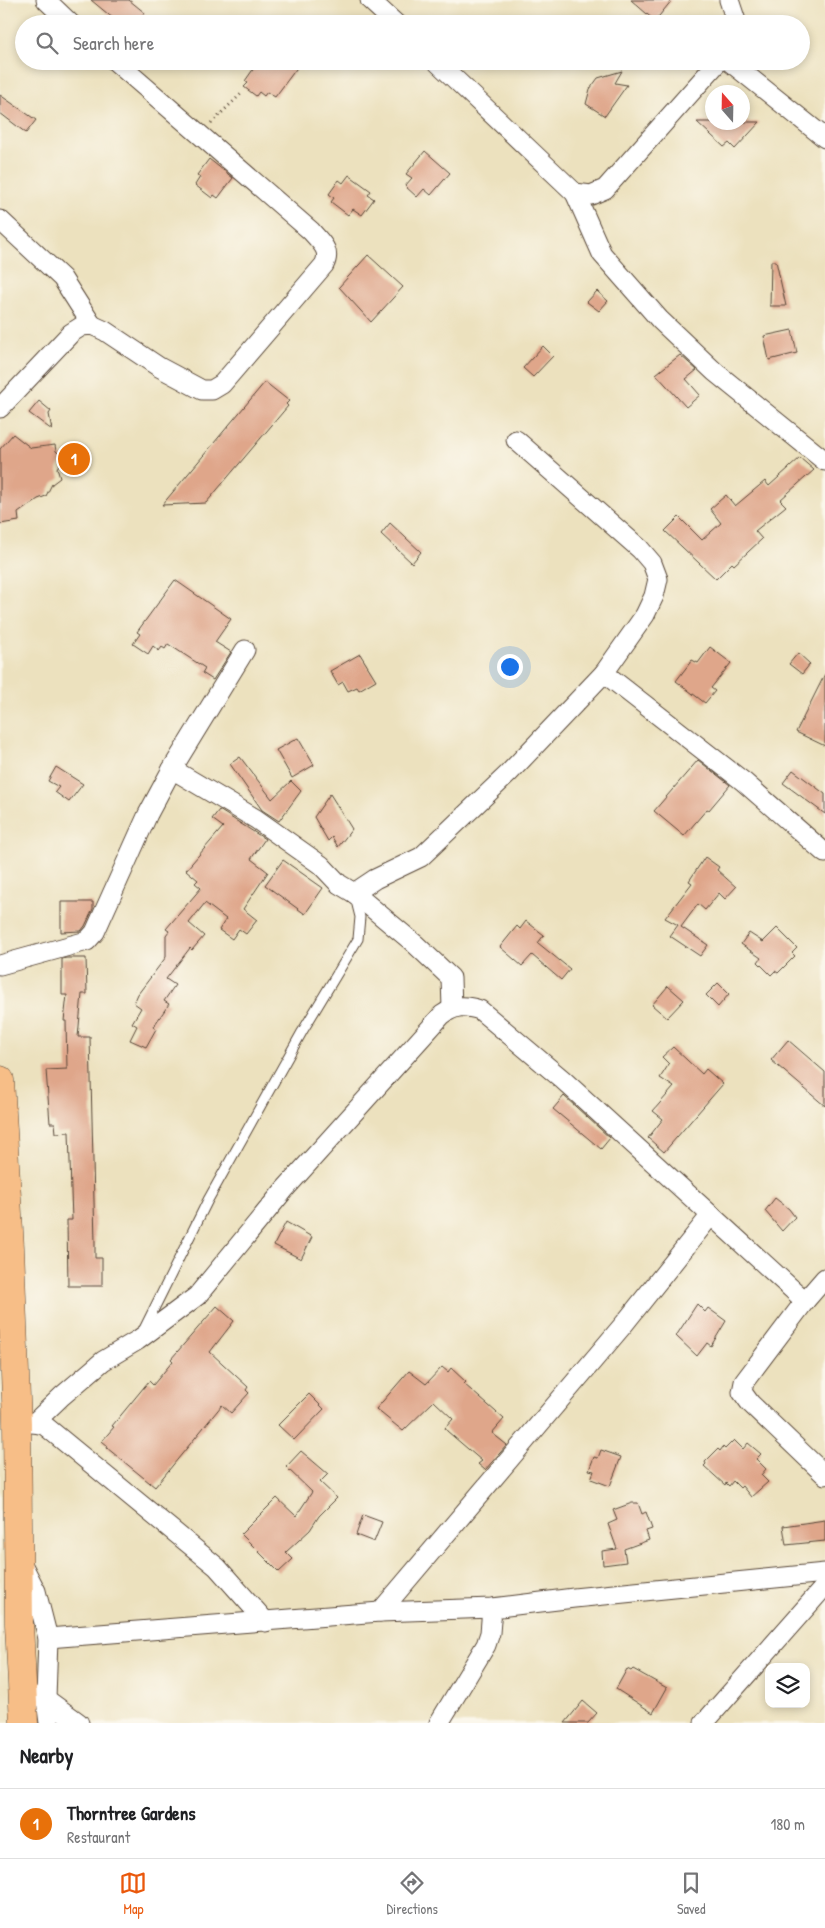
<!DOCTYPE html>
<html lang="en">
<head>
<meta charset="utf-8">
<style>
	body { margin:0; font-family:"Patrick Hand",sans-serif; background:#f2f2f2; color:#202124 }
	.controls { position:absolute; right:15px; bottom:15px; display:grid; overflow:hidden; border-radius:10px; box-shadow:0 2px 8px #0003 }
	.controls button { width:45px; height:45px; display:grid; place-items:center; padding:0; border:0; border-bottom:1px solid #e0e0e0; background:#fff; color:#202124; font:25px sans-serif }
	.compass { position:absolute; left:705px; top:85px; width:45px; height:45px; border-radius:50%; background:#fff; box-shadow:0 2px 8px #0003; rotate:340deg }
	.you { position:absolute; left:509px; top:666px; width:18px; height:18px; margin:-12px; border:4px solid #fff; border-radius:50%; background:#1a73e8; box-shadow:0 0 0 8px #1a73e833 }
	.badge { display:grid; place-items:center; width:32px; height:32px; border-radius:50%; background:#ea580c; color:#fff; font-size:16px; font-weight:700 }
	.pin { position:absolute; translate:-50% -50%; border:2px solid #fff; box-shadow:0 1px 5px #0006 }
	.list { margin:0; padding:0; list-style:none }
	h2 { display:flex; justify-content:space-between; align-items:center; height:65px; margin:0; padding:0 20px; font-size:21px }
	h2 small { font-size:16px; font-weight:400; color:#757577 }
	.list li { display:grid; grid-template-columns:32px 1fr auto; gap:15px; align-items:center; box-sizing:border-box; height:70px; padding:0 20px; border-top:1px solid #e0e0e0 }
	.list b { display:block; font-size:19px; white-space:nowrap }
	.list p { margin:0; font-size:16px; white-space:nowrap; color:#757577 }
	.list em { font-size:16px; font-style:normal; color:#757577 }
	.icon { flex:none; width:28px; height:28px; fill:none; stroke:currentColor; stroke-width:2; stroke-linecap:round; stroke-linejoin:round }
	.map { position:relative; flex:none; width:825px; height:1723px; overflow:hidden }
	.search { position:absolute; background:#fff; box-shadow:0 2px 8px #0003; left:15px; right:15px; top:15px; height:55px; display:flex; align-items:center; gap:12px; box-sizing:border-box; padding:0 18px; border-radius:28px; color:#757577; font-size:19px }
	.sheet { height:135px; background:#fff }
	nav { display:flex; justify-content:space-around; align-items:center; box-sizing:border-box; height:70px; border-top:1px solid #e0e0e0; background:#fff; font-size:14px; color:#757577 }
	nav a { display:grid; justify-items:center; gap:2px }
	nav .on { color:#ea580c }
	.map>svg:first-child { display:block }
	.building { fill:#dfa68a }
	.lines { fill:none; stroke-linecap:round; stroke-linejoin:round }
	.service-casing { stroke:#564536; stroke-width:11 }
	.minor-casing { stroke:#564536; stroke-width:21 }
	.primary-casing { stroke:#564536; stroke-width:29 }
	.path { stroke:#564536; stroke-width:3; stroke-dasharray:1 4; stroke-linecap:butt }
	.service { stroke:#fff; stroke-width:9 }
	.minor { stroke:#fff; stroke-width:19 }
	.primary { stroke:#f7be87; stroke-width:28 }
</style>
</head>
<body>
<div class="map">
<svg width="825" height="1723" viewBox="0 0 825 1723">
	<rect width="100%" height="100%" fill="#fbf7ec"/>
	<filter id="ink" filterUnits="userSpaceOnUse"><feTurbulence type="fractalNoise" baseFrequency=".02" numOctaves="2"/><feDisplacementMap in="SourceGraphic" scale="10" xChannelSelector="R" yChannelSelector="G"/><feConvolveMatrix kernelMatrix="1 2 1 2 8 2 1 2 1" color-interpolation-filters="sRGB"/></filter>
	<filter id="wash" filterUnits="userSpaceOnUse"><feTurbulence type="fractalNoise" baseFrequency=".0096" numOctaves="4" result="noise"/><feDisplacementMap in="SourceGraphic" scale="20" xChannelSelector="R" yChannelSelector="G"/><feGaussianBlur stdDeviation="1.12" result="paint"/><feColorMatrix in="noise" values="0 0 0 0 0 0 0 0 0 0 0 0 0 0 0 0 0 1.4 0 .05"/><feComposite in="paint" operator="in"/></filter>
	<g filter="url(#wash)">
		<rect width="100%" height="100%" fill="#ece1be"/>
		<g id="blocks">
			<g class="building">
				<path d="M91,0H129L145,13L136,24H120Z"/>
				<path d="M631,0H672L655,21Z"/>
				<path d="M259,61H302L275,97L267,92L264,96L259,92L256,96L244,87L248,83L245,81Z"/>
				<path d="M622,71L615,83L627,85L605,116L586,104L590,89L598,78Z"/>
				<path d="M0,95L36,120L26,133L0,113Z"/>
				<path d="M697,122H760L735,149L729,143L724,147Z"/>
				<path d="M425,151L450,173L431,195L424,189L417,197L405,186L412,178L406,174Z"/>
				<path d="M209,159L233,178L218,198L214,195L212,198L195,185L200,177L197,175Z"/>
				<path d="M349,175L371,191L368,195L374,199L362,215L353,209L348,215L331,202L334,198L329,194L339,180L343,183Z"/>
				<path d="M368,255L403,287L371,322L339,287Z"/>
				<path d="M771,261H776L786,306H770Z"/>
				<path d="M597,291L608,301L599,311L587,302Z"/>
				<path d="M792,330L797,353L769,360L764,336Z"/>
				<path d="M543,346L553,356L533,377L523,368Z"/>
				<path d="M680,355L697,370L686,379L700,395L686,407L656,374Z"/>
				<path d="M265,382L289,401L286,404L288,406L206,503L162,505Z"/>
				<path d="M39,401L51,411L49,414L52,430L29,413Z"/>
				<path d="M13,434L31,448L55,445L56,451L63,458L57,468L60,478L52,484L46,496L38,499L18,513L19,521L0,524V449Z"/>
				<path d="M800,458L814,470L780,500L786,506L755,531L762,539L734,565L732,563L716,579L665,531L679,517L702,540L721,523L710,509L726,495L735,506L765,481L769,486Z"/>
				<path d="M390,523L421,552L412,563L381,534Z"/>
				<path d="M175,580L231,619L215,642L231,652L213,680L202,673L205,668L168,644L165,649L162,647L159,651L153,646L148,654L133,644L140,634L137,632Z"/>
				<path d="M710,647L731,663L711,688L715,691L705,703L676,681L692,660L698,663Z"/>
				<path d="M798,653L810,664L802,674L789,664Z"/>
				<path d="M360,654L376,680L359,690L357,687L348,691L343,682L338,685L330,671Z"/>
				<path d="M825,674V746L796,732Z"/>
				<path d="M298,738L314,765L292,778L276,750Z"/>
				<path d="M240,757L272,799L291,781L301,791L279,821L262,810L230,764Z"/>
				<path d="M698,760L730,785L709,810L707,809L684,836L654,811Z"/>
				<path d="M56,767L83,784L69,802L55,792L59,787L48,781Z"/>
				<path d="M793,770L825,794V814L783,783Z"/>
				<path d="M330,794L352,829L338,847L332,837L328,841L314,817Z"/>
				<path d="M219,810L265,839L251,859L268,872L243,909L257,920L246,934L239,929L232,939L219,930L226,919L205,903L189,923L204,936L192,950L190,948L166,979L175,985L164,1001L169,1004L153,1027L156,1029L146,1047L130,1040L137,1026L132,1023L141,1008L134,1003L138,994L166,957V935L169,931L166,929L201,888L195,883L198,880L186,870L223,827L212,819Z"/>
				<path d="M705,857L719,867L717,870L736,887L725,899L719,893L705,910L698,904L681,927L708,945L700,956L670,936L678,925L665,918L692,883L689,881Z"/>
				<path d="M283,860L323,888L305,914L265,885Z"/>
				<path d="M61,902H93V909L85,926L81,931L61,932Z"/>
				<path d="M526,921L544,935L538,943L570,969L561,980L532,955L522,966L500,947L517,926L520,929Z"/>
				<path d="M777,928L797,948L792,953L795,956L778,973L775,971L771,975L758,962L761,958L741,944L749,933L763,942Z"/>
				<path d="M66,958H86L87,994H82L78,1037H90L95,1243V1258H102V1286H68L67,1220H72L69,1132L56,1133L55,1123H50L46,1070L67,1069L66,1021H64L67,995H62V959Z"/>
				<path d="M718,983L729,994L718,1007L706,995Z"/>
				<path d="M668,986L684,1000L667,1018L652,1005Z"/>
				<path d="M788,1040L825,1072V1106L771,1060Z"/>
				<path d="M673,1047L702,1074L706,1069L723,1084L664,1152L648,1138L663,1119L653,1111L674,1087L660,1078L669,1064L662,1057Z"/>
				<path d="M564,1096L610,1138L601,1149L553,1109Z"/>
				<path d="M775,1198L789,1209L795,1217L782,1231L765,1211Z"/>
				<path d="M286,1222L312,1237L301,1259L274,1245Z"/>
				<path d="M697,1304L705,1312L708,1308L726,1321L711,1346L707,1343L697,1356L676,1336Z"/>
				<path d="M217,1306L234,1321L210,1352L248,1387L246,1390L249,1393L231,1413L222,1405L155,1487L107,1448L108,1446L102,1441L114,1427L112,1426L149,1381L153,1385L173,1361L171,1359Z"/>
				<path d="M442,1367L448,1372L451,1368L466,1382L464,1384L504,1419L492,1433L507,1445L485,1470L478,1464L482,1461L447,1431L445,1428L453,1419L434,1401L403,1431L376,1409L409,1371L426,1384Z"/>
				<path d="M309,1394L324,1409L294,1440L278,1425Z"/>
				<path d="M734,1440L743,1449L748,1443L761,1454L756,1459L766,1469L761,1475L768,1482L751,1497L742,1486L740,1488L733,1481L729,1486L726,1483L725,1485L704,1466L706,1464L705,1462L718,1449L720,1451L723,1447L725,1449Z"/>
				<path d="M601,1450L621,1457L610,1486L591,1479L594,1471L589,1470L594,1457L598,1458Z"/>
				<path d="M301,1451L328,1474L320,1482L337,1498L319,1516L310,1530L286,1552L293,1559L279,1572L241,1534L277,1498L296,1516L312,1492L286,1467Z"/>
				<path d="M632,1503H638L642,1514L646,1512L652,1529L646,1531L649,1540L624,1549L626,1562L603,1565L602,1551L617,1549L608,1524L617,1520L613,1510Z"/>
				<path d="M363,1515L382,1522L374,1542L356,1535Z"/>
				<path d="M825,1520V1541L786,1545L783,1526Z"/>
				<path d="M627,1669L631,1671L633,1669L667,1688L653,1713L616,1689Z"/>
				<path d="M583,1701L597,1713L588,1723H565Z"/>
			</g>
		</g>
	</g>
	<g filter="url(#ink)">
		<use href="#blocks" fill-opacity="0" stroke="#564536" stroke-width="1"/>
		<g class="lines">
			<g class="service-casing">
				<path id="service" d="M143,1331L208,1200L302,1032L358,939L360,917L355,897"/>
			</g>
			<g class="minor-casing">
				<g id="minor">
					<path d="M46,0L71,24"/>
					<path d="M370,0L396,24"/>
					<path d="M729,0L737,24"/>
					<path d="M436,61L575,193L591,195L605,189L719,61"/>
					<path d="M729,61L825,138"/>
					<path d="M575,193L602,254L660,320L715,372L825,461"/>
					<path d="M0,220L62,278L92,325"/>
					<path d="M0,408L71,333L82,326L92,325L105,331L159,367L202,390H212L222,384L324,265C332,250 320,242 311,231L115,61"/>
					<path d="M604,673L744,782L825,853"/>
					<path d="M172,769L256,819L321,865L339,884L354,893L375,879L421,857L508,774L604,673L645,615L654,596L658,579L652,563L640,549L516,440"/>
					<path d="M354,893L415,944L451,978L452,1008"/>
					<path d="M0,965L87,941L95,932L148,814L172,769L245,650"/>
					<path d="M825,1278L805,1301L744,1382L742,1392L750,1403L825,1475"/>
					<path d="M22,1423H34L44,1425L217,1567L266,1622"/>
					<path d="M34,1423L62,1396L103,1361L138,1340L197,1296L284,1190L442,1015C456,1005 464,1005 480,1010L562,1079L805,1301"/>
					<path d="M21,1562L36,1591L48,1638L46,1699L49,1723"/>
					<path d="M380,1612L624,1324L711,1215"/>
					<path d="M48,1638L380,1612L492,1608L574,1598L825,1573"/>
					<path d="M38,1696L46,1699L79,1723"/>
					<path d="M439,1723L486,1645L490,1633L492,1608"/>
					<path d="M704,1723L825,1586"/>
				</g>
			</g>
			<g class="primary-casing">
				<path id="primary" d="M0,1080L10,1248L17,1423L19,1624L24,1723"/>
			</g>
			<path class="path" d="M211,123L241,94"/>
			<use href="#service" class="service"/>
			<use href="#minor" class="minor"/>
			<use href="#primary" class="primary"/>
		</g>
	</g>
</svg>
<div class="controls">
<button><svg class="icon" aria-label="layers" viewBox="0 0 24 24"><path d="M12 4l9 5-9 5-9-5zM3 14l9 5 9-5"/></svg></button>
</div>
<svg class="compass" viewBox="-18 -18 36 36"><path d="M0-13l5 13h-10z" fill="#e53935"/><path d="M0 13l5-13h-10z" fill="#757577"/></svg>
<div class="you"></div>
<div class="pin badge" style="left:74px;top:459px;background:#e8710a">1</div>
<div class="search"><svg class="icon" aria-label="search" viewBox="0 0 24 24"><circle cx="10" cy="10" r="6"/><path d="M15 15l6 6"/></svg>Search here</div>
</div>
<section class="sheet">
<h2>Nearby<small></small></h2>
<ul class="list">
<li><span class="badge" style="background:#e8710a">1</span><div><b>Thorntree Gardens</b><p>Restaurant</p></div><em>180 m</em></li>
</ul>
</section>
<nav>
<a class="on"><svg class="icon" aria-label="map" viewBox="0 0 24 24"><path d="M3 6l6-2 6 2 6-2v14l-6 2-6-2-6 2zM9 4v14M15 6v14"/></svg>Map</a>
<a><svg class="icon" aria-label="directions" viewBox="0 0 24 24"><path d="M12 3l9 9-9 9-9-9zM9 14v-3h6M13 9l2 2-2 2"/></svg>Directions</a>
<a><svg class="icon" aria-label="saved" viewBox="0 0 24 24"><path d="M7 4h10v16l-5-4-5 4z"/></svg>Saved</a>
</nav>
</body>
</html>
